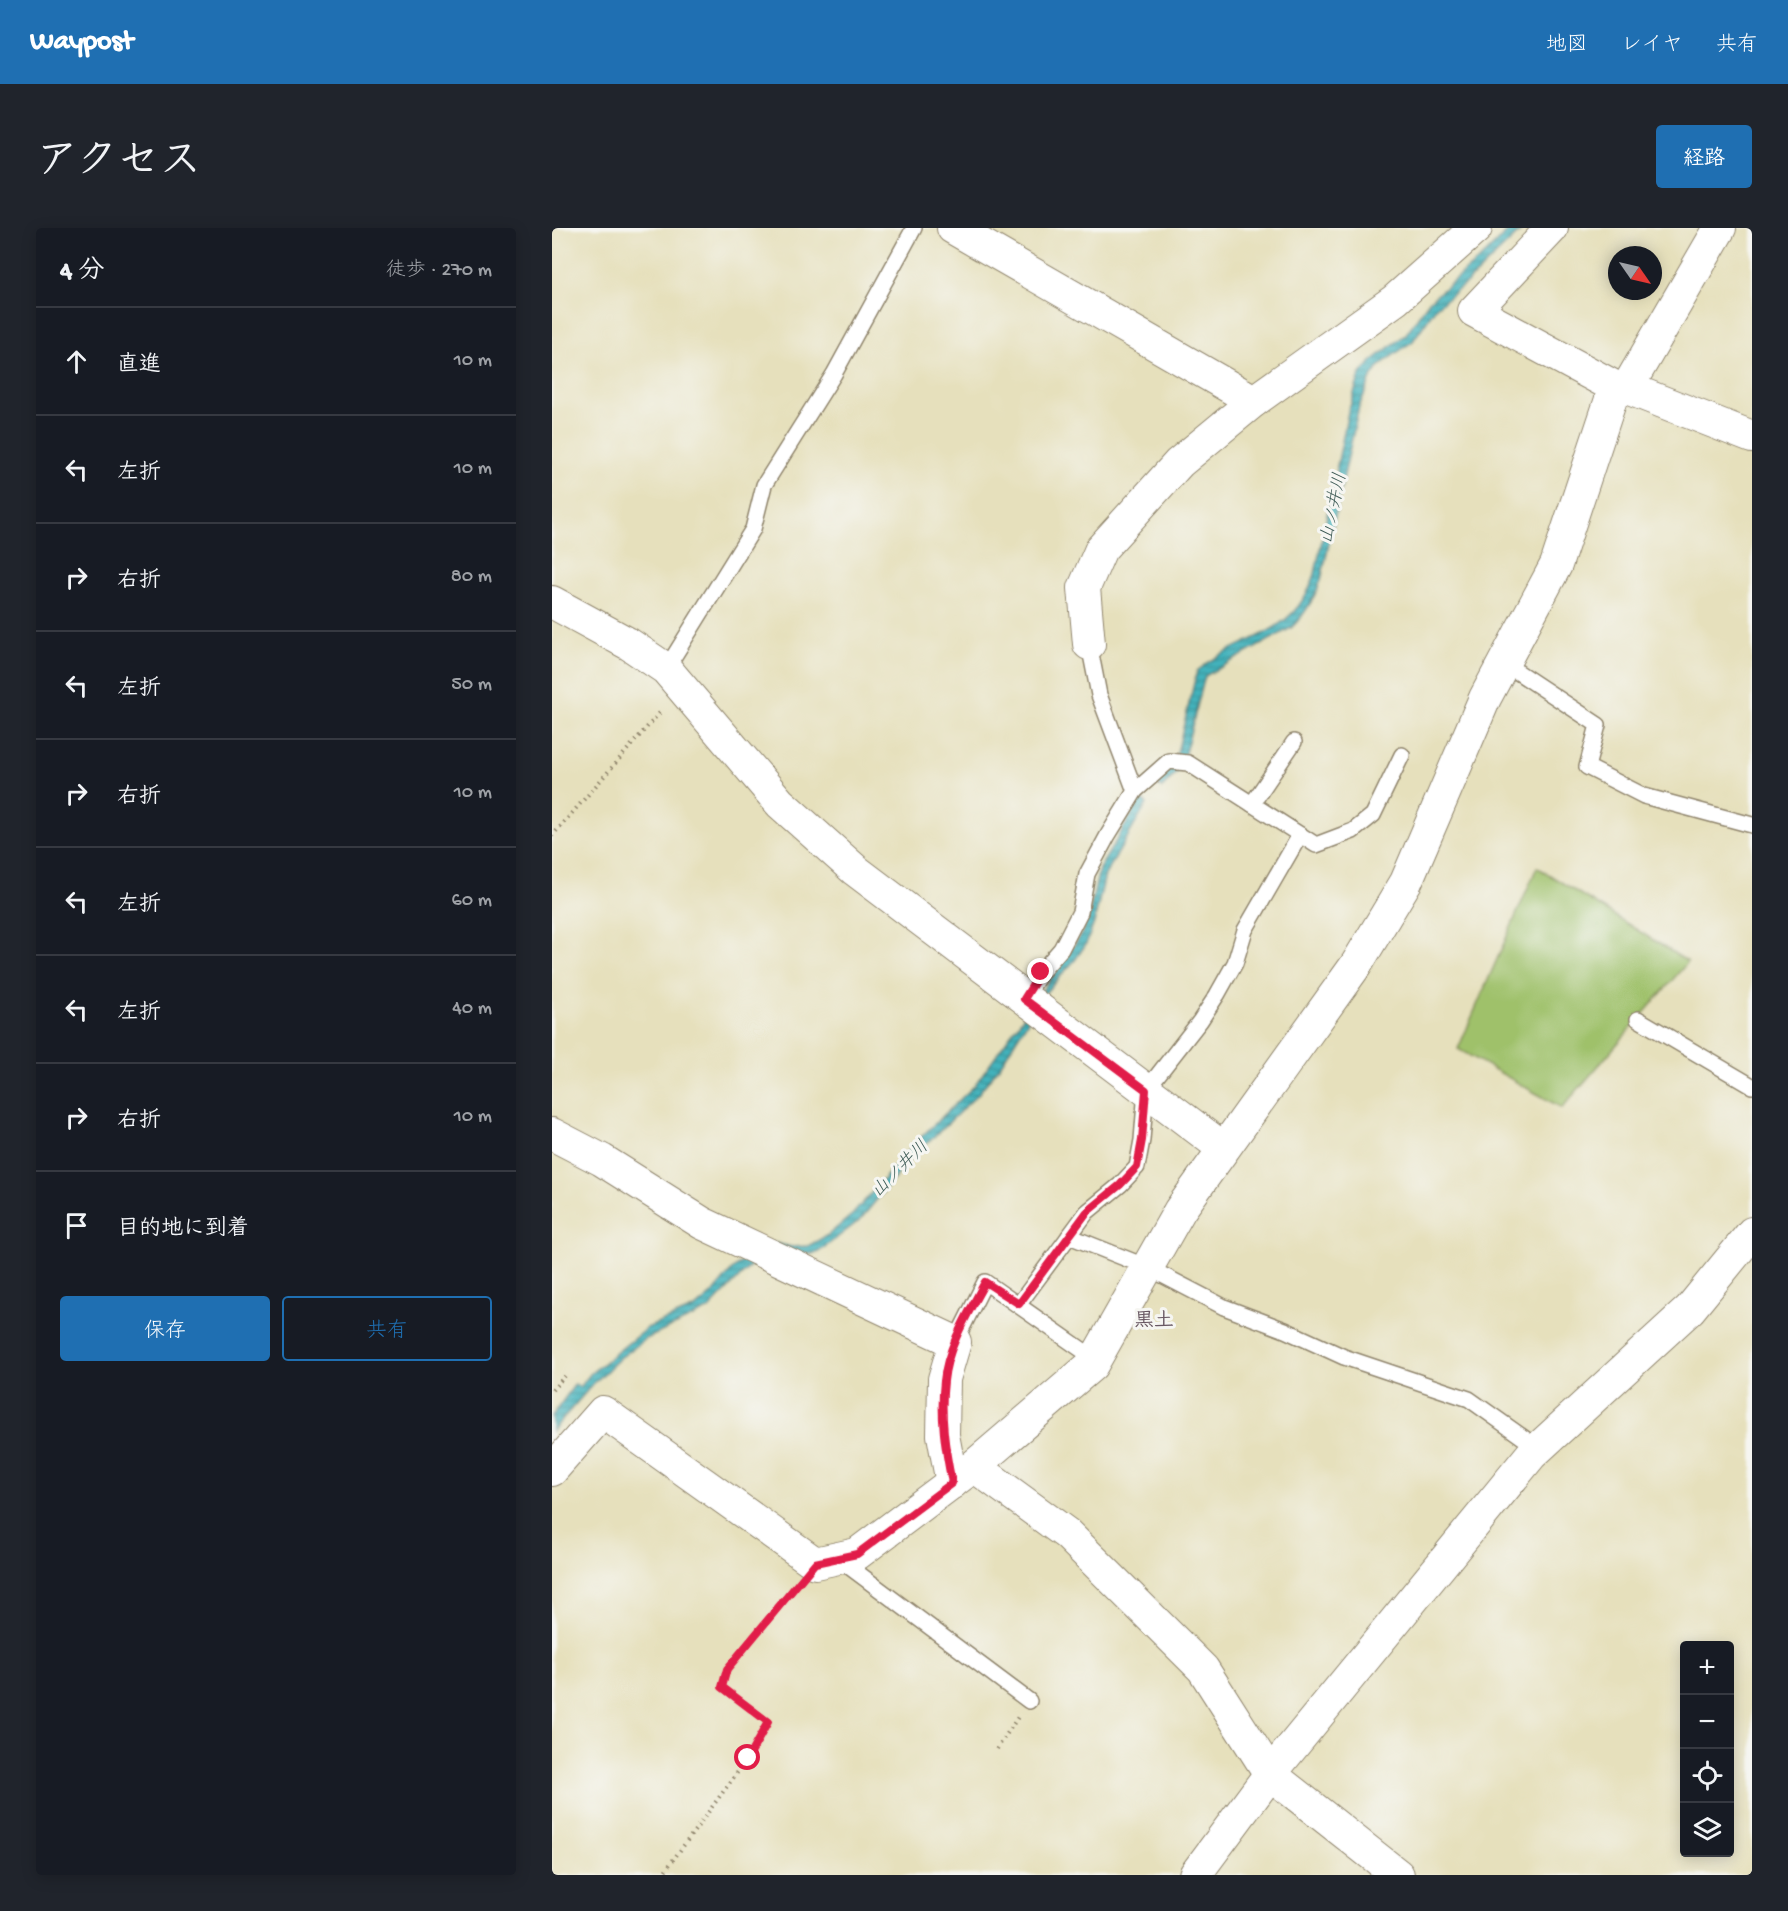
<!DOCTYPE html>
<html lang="ja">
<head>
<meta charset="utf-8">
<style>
	body { margin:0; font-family:"Gochi Hand","Klee One",sans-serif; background:#20242c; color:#f1f3f6 }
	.controls { position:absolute; right:18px; bottom:18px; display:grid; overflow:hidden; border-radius:6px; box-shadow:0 3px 15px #0003 }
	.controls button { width:54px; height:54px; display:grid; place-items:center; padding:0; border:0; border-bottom:2px solid #363941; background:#171b24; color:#f1f3f6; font:30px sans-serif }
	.compass { position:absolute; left:1056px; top:18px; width:54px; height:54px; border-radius:50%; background:#171b24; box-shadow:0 3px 15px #0003; rotate:124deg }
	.stop { position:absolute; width:18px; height:18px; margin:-14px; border:4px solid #e11d48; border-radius:50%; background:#fff }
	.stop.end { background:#e11d48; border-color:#fff; box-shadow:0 2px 6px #0008 }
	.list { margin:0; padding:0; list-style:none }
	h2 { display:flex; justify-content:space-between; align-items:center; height:78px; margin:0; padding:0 24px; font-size:26px }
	h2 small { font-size:20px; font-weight:400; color:#9ea1a6 }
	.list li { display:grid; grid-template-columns:39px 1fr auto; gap:18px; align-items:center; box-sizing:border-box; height:108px; padding:0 24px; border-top:2px solid #363941 }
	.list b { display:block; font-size:22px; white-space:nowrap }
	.list em { font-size:20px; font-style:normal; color:#9ea1a6 }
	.actions { display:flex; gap:12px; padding:18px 24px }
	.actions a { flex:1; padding:14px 0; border:2px solid #1f6fb2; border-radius:6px; text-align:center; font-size:21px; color:#1f6fb2 }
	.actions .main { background:#1f6fb2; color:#fff }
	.icon { flex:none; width:33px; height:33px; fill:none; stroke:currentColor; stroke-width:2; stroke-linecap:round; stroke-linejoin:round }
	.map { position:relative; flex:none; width:1200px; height:1647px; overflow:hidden; border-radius:6px }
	header { display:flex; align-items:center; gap:36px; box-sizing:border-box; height:84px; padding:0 30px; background:#1f6fb2; color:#fff }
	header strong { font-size:28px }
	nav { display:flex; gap:33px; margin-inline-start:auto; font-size:21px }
	.intro { display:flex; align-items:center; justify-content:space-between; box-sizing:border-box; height:144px; padding:0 36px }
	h1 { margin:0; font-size:42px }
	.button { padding:15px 27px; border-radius:6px; background:#1f6fb2; color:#fff; font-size:21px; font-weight:700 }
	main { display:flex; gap:36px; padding:0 36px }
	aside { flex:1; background:#171b24; border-radius:6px; box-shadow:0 3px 15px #0003 }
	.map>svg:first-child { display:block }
	.park { fill:#9fc16a; stroke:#6d7644; stroke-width:1.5 }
	.water { fill:url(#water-rules); stroke:#3e6e6d; stroke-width:1.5 }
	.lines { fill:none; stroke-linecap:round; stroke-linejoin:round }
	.lane-casing { stroke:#90856d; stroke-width:18 }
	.street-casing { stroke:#90856d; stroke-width:34 }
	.path { stroke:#90856d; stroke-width:4; stroke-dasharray:1.5 4.5; stroke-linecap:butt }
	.lane { stroke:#fff; stroke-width:15 }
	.street { stroke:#fff; stroke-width:32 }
	.route { stroke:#e11d48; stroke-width:8 }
	.labels { text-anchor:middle; stroke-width:6; stroke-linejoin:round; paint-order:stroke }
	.water-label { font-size:18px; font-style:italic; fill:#3d5a55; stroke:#f6f6f2 }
	.quarter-label { font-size:20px; font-weight:bold; fill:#695863; stroke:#f6f6f2 }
</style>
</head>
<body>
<header>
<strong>Waypost</strong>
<nav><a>地図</a><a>レイヤ</a><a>共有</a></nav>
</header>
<div class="intro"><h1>アクセス</h1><a class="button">経路</a></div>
<main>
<aside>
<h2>4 分<small>徒歩 · 270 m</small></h2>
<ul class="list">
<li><svg class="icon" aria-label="ahead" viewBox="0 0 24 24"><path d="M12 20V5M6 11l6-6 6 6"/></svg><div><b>直進</b></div><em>10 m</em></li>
<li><svg class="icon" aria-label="left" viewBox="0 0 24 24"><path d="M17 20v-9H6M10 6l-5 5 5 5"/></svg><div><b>左折</b></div><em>10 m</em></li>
<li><svg class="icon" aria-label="right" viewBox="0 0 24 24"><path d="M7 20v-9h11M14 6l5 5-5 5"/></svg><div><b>右折</b></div><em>80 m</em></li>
<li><svg class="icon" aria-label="left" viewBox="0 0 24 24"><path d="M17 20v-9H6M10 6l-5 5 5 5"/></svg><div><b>左折</b></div><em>50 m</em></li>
<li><svg class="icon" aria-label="right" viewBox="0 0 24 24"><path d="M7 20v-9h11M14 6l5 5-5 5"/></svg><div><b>右折</b></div><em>10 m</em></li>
<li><svg class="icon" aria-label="left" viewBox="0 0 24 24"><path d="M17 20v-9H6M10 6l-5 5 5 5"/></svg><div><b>左折</b></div><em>60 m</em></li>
<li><svg class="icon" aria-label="left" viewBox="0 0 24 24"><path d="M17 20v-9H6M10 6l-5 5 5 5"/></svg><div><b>左折</b></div><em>40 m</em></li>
<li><svg class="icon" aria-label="right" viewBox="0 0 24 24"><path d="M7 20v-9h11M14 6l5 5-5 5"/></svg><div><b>右折</b></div><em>10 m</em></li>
<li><svg class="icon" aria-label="arrive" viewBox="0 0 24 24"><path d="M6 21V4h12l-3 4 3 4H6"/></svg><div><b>目的地に到着</b></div></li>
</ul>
<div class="actions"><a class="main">保存</a><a>共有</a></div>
</aside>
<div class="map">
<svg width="1200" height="1647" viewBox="0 0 1200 1647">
	<defs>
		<pattern id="water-rules" width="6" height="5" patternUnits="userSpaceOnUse" patternTransform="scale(1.5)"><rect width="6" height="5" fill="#42b2bc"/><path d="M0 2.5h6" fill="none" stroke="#389198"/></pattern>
	</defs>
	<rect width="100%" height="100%" fill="#f6f6f2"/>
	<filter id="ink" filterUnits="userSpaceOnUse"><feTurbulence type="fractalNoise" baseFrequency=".0167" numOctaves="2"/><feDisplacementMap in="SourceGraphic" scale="12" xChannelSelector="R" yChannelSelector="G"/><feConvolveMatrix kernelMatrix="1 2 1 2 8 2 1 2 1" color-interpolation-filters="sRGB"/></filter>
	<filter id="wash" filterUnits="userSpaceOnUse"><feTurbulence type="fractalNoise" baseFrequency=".008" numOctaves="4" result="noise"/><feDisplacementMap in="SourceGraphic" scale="24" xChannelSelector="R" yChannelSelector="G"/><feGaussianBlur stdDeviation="1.35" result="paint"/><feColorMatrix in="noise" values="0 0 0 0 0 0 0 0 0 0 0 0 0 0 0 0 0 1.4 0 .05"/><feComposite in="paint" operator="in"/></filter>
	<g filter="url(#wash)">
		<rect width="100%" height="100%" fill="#e6e0bc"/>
		<path class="park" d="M985,639L1136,734L1010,880L906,821Z"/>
		<g class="water">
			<path d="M959,0H972L916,54L884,79L861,113L831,135L820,148L807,179L769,352C762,371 754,386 739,400L653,448L629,540L610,560L602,555L622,537L645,443C691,405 741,412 763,346L796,184L808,147L820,133L854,106L877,73L928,31Z"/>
			<path d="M589,571L595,576L553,647L542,695L534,716L523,732L494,764L447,839L426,866L356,934L308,992L265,1025L203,1033L156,1082L94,1111L68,1130L41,1156L0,1203V1188L23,1156L28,1159L39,1145L95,1100L143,1080L162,1064L180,1042L198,1027L223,1015L240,1019L256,1018L276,1007L301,986L365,913L422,858L528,709L537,687L547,641Z"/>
		</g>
	</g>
	<g filter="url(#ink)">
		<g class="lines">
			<g class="lane-casing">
				<g id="lane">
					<path d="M537,416L547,467L583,563"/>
					<path d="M952,435L1046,497L1035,539L1092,568L1200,597"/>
					<path d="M114,441L201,301L212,257L282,146L362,0"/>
					<path d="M700,576L742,514"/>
					<path d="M472,771L489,744L509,721L528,684L535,646L556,607L583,563L617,533L636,535L764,617L801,603L821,587L850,527"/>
					<path d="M1086,791L1200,858"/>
					<path d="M517,1008L595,1039L672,1079L733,1102L792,1129L917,1171L986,1220"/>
					<path d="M467,1076L535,984L568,957L585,939L590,912L594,862L648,793L665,767L683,735L693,702L748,607"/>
					<path d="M403,1114L433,1054L543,1131"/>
					<path d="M287,1331L477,1473"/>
				</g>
			</g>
			<g class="street-casing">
				<g id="street">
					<path d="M401,0L702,173"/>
					<path d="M1000,0L922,83L1063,159L1075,160L1200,209"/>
					<path d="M1075,160L1168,0"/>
					<path d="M0,374L77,416L114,441L228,575L303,642L671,920"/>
					<path d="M537,416L532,360L549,321L627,235L702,173L843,72L924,0"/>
					<path d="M0,906L50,932L150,995L403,1114L392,1151L391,1207L400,1255"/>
					<path d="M422,1238L515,1306L651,1441L718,1546L846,1647"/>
					<path d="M0,1242L51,1184L263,1335L305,1326L422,1238L540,1137L628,982L804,737L854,654L933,470L1004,337L1063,159"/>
					<path d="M643,1647L718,1546L979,1227L1138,1081L1200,1005"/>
				</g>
			</g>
			<g class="path">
				<path d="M0,608L110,482"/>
				<path d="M0,1162L13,1148"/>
				<path d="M445,1521L466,1489"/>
				<path d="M110,1647L196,1530L216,1494L170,1459L175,1441L244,1358"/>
			</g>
			<use href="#lane" class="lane"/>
			<use href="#street" class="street"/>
		</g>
	</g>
	<g class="lines" filter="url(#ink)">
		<path class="route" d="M196,1530L216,1494L170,1459L175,1441L263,1335L305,1326L400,1255C393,1221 388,1188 392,1153C395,1119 417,1084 433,1054L467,1076L535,984L568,957L585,939L590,912L594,862L472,771L489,744"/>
	</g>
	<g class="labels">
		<g class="water-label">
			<text transform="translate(780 280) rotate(-78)" y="6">山ノ井川</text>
			<text transform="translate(347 940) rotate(-45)" y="6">山ノ井川</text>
		</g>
		<g class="quarter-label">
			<text x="602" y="1098">黒土</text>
		</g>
	</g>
</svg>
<div class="controls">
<button>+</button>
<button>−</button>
<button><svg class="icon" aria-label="locate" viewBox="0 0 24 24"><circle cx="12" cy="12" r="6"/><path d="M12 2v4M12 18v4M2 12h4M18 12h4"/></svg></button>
<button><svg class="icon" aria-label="layers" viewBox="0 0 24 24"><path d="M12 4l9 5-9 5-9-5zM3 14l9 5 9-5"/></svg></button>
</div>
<svg class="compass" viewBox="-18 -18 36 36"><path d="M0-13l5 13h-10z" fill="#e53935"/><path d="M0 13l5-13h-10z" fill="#9ea1a6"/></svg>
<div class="stop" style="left:196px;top:1530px"></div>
<div class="stop end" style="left:489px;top:744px"></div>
</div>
</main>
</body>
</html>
